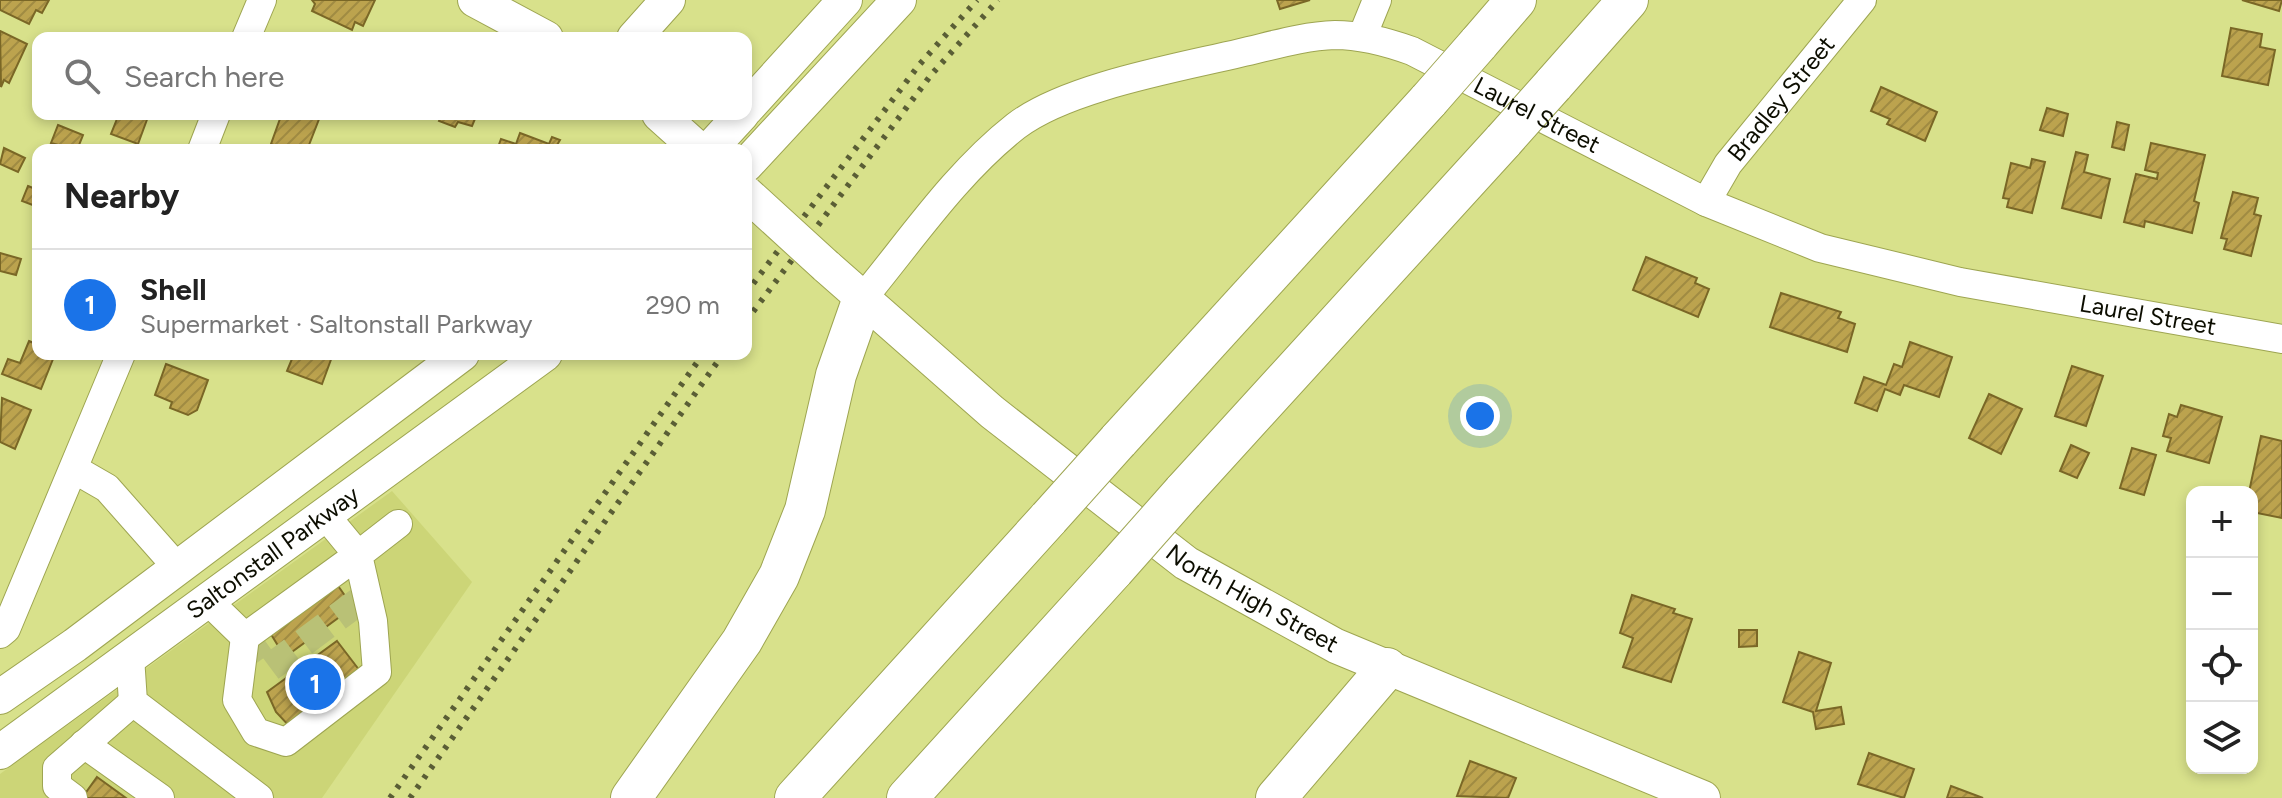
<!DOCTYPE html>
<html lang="en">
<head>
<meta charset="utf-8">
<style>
	body { margin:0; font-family:Figtree,sans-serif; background:#f2f2f2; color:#222 }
	.controls { position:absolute; right:24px; bottom:24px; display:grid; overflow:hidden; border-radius:16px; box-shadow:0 4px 12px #0003 }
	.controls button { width:72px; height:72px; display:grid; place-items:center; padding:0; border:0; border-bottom:2px solid #e0e0e0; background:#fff; color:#222; font:40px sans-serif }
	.you { position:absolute; left:1480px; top:416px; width:28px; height:28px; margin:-20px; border:6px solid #fff; border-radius:50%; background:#1a73e8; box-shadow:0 0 0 12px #1a73e833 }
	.badge { display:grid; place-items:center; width:52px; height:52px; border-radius:50%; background:#1a73e8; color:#fff; font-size:26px; font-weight:700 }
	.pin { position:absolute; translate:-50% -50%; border:4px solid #fff; box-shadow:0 2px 8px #0006 }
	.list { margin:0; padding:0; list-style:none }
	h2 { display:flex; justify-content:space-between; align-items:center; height:104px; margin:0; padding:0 32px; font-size:34px }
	h2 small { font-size:26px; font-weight:400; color:#767676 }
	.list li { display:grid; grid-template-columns:52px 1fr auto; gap:24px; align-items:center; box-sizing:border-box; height:112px; padding:0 32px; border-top:2px solid #e0e0e0 }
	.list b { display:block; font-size:30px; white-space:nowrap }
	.list p { margin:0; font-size:26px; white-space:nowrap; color:#767676 }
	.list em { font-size:26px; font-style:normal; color:#767676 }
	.icon { flex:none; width:44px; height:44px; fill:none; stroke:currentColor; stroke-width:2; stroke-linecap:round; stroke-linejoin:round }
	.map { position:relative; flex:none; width:2282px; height:798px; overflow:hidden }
	.search { position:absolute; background:#fff; box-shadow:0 4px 12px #0003; left:32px; top:32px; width:720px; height:88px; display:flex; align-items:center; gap:20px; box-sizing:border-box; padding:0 28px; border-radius:16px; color:#767676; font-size:30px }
	.panel { position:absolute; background:#fff; box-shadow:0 4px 12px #0003; left:32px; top:144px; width:720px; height:216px; border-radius:16px }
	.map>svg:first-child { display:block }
	.built { fill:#ccd577 }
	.building { fill:url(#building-hatch); stroke:#7a6726; stroke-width:2 }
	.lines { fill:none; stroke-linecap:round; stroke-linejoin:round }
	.minor-tunnel { stroke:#b9c176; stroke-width:28; stroke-dasharray:28 14; stroke-linecap:butt }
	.minor-casing { stroke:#9ea551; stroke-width:30 }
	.major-casing { stroke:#9ea551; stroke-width:36 }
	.highway-casing { stroke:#9ea551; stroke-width:42 }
	.minor { stroke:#fff; stroke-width:28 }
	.major { stroke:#fff; stroke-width:34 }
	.highway { stroke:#fff; stroke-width:40 }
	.rail { stroke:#5a5e35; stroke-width:6; stroke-dasharray:4 8; stroke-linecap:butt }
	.major-bridge-casing { stroke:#9ea551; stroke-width:36; stroke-linecap:butt }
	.highway-bridge-casing { stroke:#9ea551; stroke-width:42; stroke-linecap:butt }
	.major-bridge { stroke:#fff; stroke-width:34 }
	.highway-bridge { stroke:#fff; stroke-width:40 }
	.labels { text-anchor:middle; stroke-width:6; stroke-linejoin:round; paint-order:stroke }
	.street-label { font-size:24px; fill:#0c0d00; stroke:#d8e18b }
</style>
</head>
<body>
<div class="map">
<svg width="2282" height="798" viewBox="0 0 2282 798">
	<defs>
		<pattern id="building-hatch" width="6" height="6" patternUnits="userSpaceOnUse" patternTransform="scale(2)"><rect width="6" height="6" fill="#bca34e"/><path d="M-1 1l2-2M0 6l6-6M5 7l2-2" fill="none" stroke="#a08b42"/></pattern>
	</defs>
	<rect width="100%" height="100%" fill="#d8e18b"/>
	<path class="built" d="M392,491L472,582L322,798H0V774Z"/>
	<g class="building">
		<path d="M0,0H49L42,13L36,10L29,24L0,10Z"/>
		<path d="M312,0H375L363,26L355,22L352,30L312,11L315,4Z"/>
		<path d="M1277,0H1310L1280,9Z"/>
		<path d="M2242,0H2282L2279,11Z"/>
		<path d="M2231,28L2262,34L2260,47L2275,50L2268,85L2222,76Z"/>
		<path d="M0,31L27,44L9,83L4,80L1,87Z"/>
		<path d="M1881,87L1937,112L1925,141L1887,124L1890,119L1871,111Z"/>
		<path d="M2047,108L2068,114L2063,136L2040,130Z"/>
		<path d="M119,114H149L138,144L111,134Z"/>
		<path d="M277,114H321L307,150H287L271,144L281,116Z"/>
		<path d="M442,114H477L472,126L458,122L455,127L439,121Z"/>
		<path d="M2117,122L2129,125L2124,150L2112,147Z"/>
		<path d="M58,125L83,135L77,150L51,143Z"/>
		<path d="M520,133L549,144L552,137L560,140L557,145L569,150H497L501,139L516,144Z"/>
		<path d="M2151,143L2205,155L2194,201L2199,203L2192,233L2145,221L2144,227L2124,222L2136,174L2157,179L2158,173L2145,170Z"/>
		<path d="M4,148L25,158L18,172L0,164Z"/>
		<path d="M2076,152L2088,155L2084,172L2110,179L2101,218L2062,208Z"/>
		<path d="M2032,159L2045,162L2032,213L2007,207L2009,199L2003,198L2011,163L2030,168Z"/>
		<path d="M28,186L38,190V207L22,201Z"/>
		<path d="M2233,192L2258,198L2254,214L2261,216L2251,256L2224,249L2227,239L2221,238Z"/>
		<path d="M0,253L21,259L16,275L0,271Z"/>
		<path d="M1646,257L1697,278L1695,283L1709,289L1698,317L1633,290Z"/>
		<path d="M1781,293L1841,312L1838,318L1855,324L1847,352L1770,327Z"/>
		<path d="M29,341L38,345V354H55L41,389L2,374L8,359L20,363Z"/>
		<path d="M1910,342L1952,357L1939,397L1904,385L1900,395L1885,389L1877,411L1855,403L1864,377L1886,385L1894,364L1902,367Z"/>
		<path d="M294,354H333L322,384L287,371Z"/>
		<path d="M166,364L208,380L197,410L188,415L170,408L172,402L155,395Z"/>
		<path d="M2072,366L2103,376L2086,426L2055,416Z"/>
		<path d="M1989,394L2022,409L2001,454L1969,438Z"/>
		<path d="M2,398L31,410L15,449L0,442Z"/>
		<path d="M2181,405L2222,417L2209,463L2167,451L2171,438L2163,436L2169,414L2177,417Z"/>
		<path d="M2261,436L2282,441V518L2252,512V492H2249Z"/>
		<path d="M2071,445L2089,453L2077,478L2060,471Z"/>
		<path d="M2132,448L2156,455L2144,495L2120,488Z"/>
		<path d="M336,583L353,607L285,657L269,631Z"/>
		<path d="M1632,595L1675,609L1673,613L1692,619L1671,682L1623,667L1633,638L1620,633Z"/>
		<path d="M1739,630H1757V646L1739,647Z"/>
		<path d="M337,641L363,675L291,728L276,712L267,692Z"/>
		<path d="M1799,652L1831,663L1816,711L1841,707L1844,724L1816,729L1813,712L1783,702Z"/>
		<path d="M1869,753L1914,769L1904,798L1858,784Z"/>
		<path d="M1470,761L1516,778L1508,798L1457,796Z"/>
		<path d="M97,777L126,798H82Z"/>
		<path d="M1951,786L1983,798H1947Z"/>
	</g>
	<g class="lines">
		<path class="minor-tunnel" d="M245,637L268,669L366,596"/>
		<g class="minor-casing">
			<g id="minor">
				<path d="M1362,37L1377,0"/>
				<path d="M246,38L262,0"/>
				<path d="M202,150L216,114"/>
				<path id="s1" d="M1706,202L1728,164L1862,0"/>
				<path id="s2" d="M863,298C911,240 956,173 1016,126C1067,87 1177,68 1240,53C1271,46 1303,36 1335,35C1362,35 1387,42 1412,51L1706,202L1820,248L1960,282L2282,339"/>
				<path d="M74,469L107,488L176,566"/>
				<path d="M208,601L245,637L358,555L325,515"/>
				<path d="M0,634L6,629L121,354"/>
				<path d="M245,637L237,700L256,732L286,742L377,672L373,621L358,555L398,524"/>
				<path d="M130,657L133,702L259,798"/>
				<path d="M84,744L160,798"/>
				<path d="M73,798L57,786V768L133,702"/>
			</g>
		</g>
		<g class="major-casing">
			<g id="major">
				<path d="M475,0L546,38"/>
				<path d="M634,38L668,0"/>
				<path d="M746,109L845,0"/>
				<path d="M659,114L699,150"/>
				<path d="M709,150L742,114"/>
				<path d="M746,165L899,0"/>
				<path id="s3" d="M826,266L992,412L1186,563L1336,646L1703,798"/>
				<path d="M0,697L75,645L462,354"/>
				<path id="s4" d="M0,752L545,354"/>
			</g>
		</g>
		<g class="highway-casing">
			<g id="highway">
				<path d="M1478,44L1516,0"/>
				<path d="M1553,85L1628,0"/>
				<path d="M1118,441L1429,100"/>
				<path d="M1183,492L1504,140"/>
				<path d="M631,798L742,641L779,576L805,510L836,375L863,298"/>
				<path d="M795,798L1049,518"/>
				<path d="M907,798L1114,570"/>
				<path d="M1276,798L1387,668"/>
			</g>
		</g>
		<use href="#minor" class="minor"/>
		<use href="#major" class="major"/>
		<use href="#highway" class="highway"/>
		<g class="rail">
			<path d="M746,293L919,65L977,0"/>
			<path d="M746,321L931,75L998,0"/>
			<path d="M390,798L703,354"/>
			<path d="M410,798L723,354"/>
		</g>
		<g class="major-bridge-casing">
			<path id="major-bridge" d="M746,193L826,266"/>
		</g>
		<g class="highway-bridge-casing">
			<g id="highway-bridge">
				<path d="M1429,100L1478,44"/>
				<path d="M1504,140L1553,85"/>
				<path d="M1049,518L1118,441"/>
				<path d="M1114,570L1183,492"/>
			</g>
		</g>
		<use href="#major-bridge" class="major-bridge"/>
		<use href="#highway-bridge" class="highway-bridge"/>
	</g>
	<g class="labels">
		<g class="street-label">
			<text dy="8" stroke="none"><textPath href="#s1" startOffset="128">Bradley Street</textPath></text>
			<text dy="8" stroke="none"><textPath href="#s2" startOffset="784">Laurel Street</textPath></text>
			<text dy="8" stroke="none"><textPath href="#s2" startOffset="1432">Laurel Street</textPath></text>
			<text dy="8" stroke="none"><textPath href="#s4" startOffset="338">Saltonstall Parkway</textPath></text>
			<text dy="8" stroke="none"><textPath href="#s3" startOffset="542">North High Street</textPath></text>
		</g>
	</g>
</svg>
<div class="controls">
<button>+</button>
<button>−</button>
<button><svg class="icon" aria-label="locate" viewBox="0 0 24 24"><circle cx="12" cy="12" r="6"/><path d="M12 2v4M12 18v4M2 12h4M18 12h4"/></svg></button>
<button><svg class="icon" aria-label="layers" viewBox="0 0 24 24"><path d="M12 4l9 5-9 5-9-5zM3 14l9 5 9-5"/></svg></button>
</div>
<div class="you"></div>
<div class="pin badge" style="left:315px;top:684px">1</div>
<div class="search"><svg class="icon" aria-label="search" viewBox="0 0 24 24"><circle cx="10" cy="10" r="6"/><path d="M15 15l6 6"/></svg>Search here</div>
<section class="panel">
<h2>Nearby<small></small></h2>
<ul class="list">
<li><span class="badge">1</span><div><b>Shell</b><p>Supermarket · Saltonstall Parkway</p></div><em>290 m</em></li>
</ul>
</section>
</div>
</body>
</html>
